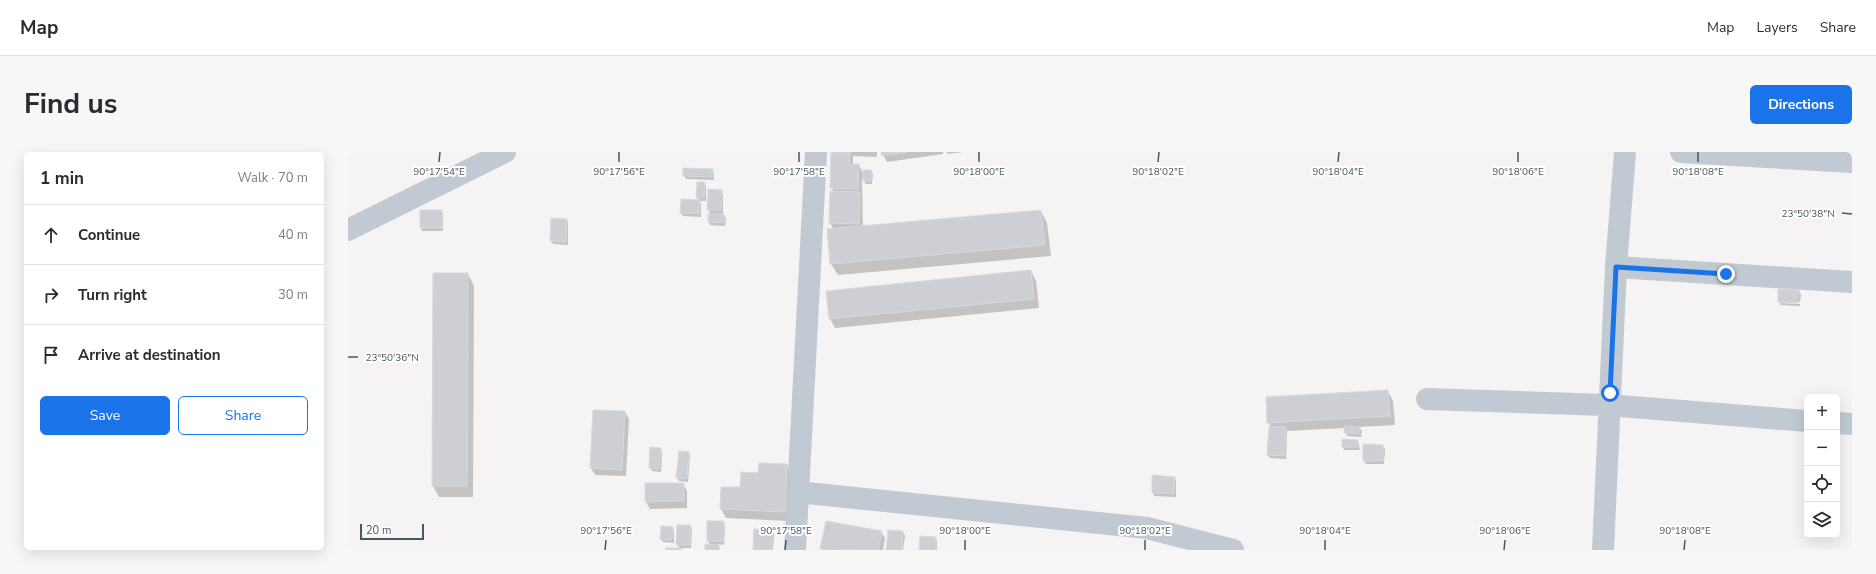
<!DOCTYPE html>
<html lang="en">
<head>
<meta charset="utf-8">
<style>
	body { margin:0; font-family:"Nunito Sans",sans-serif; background:#f7f7f7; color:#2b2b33 }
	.controls { position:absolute; right:12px; bottom:12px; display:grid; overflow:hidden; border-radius:6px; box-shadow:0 4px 16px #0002 }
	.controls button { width:36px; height:36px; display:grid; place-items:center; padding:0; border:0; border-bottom:1px solid #e1e1e2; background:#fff; color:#2b2b33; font:20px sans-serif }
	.scale { position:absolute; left:12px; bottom:10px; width:64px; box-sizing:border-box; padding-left:4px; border:2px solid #4a5661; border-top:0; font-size:11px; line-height:14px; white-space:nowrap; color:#4a5661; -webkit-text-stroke:3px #fff; paint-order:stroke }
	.stop { position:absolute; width:12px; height:12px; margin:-9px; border:3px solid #1a73e8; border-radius:50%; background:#fff }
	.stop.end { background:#1a73e8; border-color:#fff; box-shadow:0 1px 4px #0008 }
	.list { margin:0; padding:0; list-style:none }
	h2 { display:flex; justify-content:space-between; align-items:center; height:52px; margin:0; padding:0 16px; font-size:17px }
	h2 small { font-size:13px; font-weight:400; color:#7c7c81 }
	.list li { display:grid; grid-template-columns:26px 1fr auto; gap:12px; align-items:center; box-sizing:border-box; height:60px; padding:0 16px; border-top:1px solid #e1e1e2 }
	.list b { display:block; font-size:15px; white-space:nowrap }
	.list em { font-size:13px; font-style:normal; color:#7c7c81 }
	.actions { display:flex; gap:8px; padding:12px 16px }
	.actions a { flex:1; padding:9px 0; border:1px solid #1a73e8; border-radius:6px; text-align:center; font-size:14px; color:#1a73e8 }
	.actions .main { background:#1a73e8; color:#fff }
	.icon { flex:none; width:22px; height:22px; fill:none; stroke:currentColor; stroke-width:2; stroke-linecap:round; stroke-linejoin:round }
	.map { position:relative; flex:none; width:1504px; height:398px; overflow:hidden; border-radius:6px }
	header { display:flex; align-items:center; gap:24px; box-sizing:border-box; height:56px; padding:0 20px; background:#fff; border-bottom:1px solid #e1e1e2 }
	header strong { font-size:19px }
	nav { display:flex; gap:22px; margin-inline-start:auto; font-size:14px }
	.intro { display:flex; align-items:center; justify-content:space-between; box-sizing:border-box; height:96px; padding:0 24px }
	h1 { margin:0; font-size:28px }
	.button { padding:10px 18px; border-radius:6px; background:#1a73e8; color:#fff; font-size:14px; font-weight:700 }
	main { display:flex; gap:24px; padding:0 24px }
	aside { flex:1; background:#fff; border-radius:6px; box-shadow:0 4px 16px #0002 }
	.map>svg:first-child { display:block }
	.shadow { fill:#0003 }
	.building { fill:#cdcfd5; stroke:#d7d9de }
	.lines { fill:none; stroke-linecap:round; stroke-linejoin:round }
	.minor { stroke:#c1cad2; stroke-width:22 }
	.route { stroke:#1a73e8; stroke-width:5 }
	.ticks { fill:none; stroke:#4a5661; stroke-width:1.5 }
	.ticks-label { font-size:10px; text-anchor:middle; fill:#4a5661; stroke:#fff; stroke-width:4; stroke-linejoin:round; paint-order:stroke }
</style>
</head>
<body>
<header>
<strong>Map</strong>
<nav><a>Map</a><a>Layers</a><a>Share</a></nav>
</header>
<div class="intro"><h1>Find us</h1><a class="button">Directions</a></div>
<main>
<aside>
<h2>1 min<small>Walk · 70 m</small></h2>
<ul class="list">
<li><svg class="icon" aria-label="ahead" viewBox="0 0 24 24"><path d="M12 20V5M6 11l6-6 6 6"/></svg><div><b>Continue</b></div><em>40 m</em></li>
<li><svg class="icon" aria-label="right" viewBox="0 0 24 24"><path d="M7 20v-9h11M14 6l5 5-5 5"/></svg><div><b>Turn right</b></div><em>30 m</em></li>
<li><svg class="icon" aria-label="arrive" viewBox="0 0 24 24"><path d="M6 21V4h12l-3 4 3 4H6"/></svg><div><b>Arrive at destination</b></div></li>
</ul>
<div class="actions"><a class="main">Save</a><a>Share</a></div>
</aside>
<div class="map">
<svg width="1504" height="398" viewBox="0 0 1504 398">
	<rect width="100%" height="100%" fill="#f5f3f3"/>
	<g class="shadow">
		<path d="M484,0H529V5L505,4V13H511L516,23L523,19L525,22L524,32H518L514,26L515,75L693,59L699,71L703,104L490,123L483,112L486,78L482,71L486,40L483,35Z"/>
		<path d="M534,0H595V2L539,10Z"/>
		<path d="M599,0H615L599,2Z"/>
		<path d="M364,18L366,21V28L338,27L336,24Z"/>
		<path d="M356,31L358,34V49H351L349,45Z"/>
		<path d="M373,39L375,42V63L378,66L377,74L362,73L361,70V63H363L360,57Z"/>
		<path d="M351,49L353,52V65L335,64L333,61Z"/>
		<path d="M73,59H93L95,62V79H74L73,76Z"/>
		<path d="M219,68L220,71V93L205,92L203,89Z"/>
		<path d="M683,119L688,129L691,156L487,176L482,167Z"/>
		<path d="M120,122L126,134L125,345H91L85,334Z"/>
		<path d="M1431,138L1451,139L1453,143L1452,150L1431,149V150Z"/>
		<path d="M1432,151L1452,152V154L1433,153Z"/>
		<path d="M1040,239L1045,249L1047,273L1011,275L1014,279L1013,285L999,284L997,276L939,279L938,307L922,306L920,303L923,275L920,270Z"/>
		<path d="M277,260L281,267L278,324L247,323L243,316Z"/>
		<path d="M1010,289L1012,298H996L995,295Z"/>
		<path d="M1035,294L1037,297L1036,312H1018L1016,309Z"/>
		<path d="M303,296L312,297L314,300L313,320L304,319L302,316Z"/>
		<path d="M341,301L342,304L340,330L331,329L329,326Z"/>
		<path d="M439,313L444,323L442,369L378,366L373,357L393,336L411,322Z"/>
		<path d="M827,326L828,329V345L806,344L805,340Z"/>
		<path d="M335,332L339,339V356L302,357L298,350Z"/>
		<path d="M375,370L377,374L376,393L370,392L372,398H358L362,393L360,389Z"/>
		<path d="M478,370L533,380L537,386L535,398H474Z"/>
		<path d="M342,374L344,378L343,396H332L334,398H319L332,397L329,392Z"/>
		<path d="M324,376L326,379V391L315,390L313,387Z"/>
		<path d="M424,379L426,382L425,398H406Z"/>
		<path d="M555,380L557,384L555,398H539Z"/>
		<path d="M588,386L589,389V398H572Z"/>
	</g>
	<g class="building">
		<path d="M483,0H502L501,12H511L510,37L482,36Z"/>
		<path d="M533,0H559L534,4Z"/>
		<path d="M335,16L365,17V25L335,24Z"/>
		<rect x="515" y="18" width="8" height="11"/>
		<path d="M349,30H357L356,46H348Z"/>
		<path d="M360,37L374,38L373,58H359Z"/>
		<path d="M482,39L512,40L511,72L481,71Z"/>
		<path d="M333,47L352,48L351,62L332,61Z"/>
		<rect x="72" y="58" width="22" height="18"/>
		<path d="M693,58L697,93L482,112L479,77Z"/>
		<path d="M360,62H376V71L360,70Z"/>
		<path d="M203,66L219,67L218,90L202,89Z"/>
		<path d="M683,118L686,147L481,167L478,139Z"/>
		<path d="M85,121H120L119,334H84Z"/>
		<path d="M1430,137L1451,138L1450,151L1430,150Z"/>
		<path d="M1040,238L1042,264L919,271L918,245Z"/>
		<path d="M245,258L277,259L274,318L242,316Z"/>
		<path d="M921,274L938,275L936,304L919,303Z"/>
		<path d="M996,274L1012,275V282L996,281Z"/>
		<path d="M994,287L1010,288V295H994Z"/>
		<path d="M1015,292L1035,293V309H1015Z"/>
		<path d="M302,295L313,296L311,317L301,316Z"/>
		<path d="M331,299L341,300L339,327L328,326Z"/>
		<path d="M411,311L439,312L437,360L372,357L373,335H392L393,320L410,321Z"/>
		<path d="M804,323L827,325L826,342L804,341Z"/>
		<path d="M297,331H336V349L297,350Z"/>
		<path d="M359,369H376L375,390L359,389Z"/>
		<path d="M478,369L534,379L530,398L472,397Z"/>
		<path d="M329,373H343L342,393H328Z"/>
		<path d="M313,374L325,375L324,388L312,387Z"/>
		<path d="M406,377L424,378V398H405Z"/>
		<path d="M540,378L555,379L554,398H538Z"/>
		<path d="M572,384L588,385V398H571Z"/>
		<path d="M357,392L371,393V398H357Z"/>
		<rect x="318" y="396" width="16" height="2"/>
	</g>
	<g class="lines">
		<g class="minor">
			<path d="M1333,0L1504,10"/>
			<path d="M0,78L157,0"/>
			<path d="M1268,115L1504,130"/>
			<path d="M1079,247L1259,253L1459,269"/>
			<path d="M1489,271L1504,272"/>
			<path d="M449,340L799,376L885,398"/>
			<path d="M447,398L468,0"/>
			<path d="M1255,398L1268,115L1277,0"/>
		</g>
	</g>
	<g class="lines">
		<path class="route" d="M1262,241L1268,115L1378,122"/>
	</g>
	<path class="ticks" d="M91,10L92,0M271,10V0M451,10V0M631,10V0M810,10L811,0M990,10L991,0M1170,10V0M1350,10V0M1494,61L1504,62M0,205H10M257,398L258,388M437,398L438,388M617,398V388M797,398V388M977,398V388M1156,398L1157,388M1336,398L1337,388"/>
	<g class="ticks-label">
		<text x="91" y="23">90°17'54"E</text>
		<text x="271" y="23">90°17'56"E</text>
		<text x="451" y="23">90°17'58"E</text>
		<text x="631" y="23">90°18'00"E</text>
		<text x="810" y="23">90°18'02"E</text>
		<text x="990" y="23">90°18'04"E</text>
		<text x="1170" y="23">90°18'06"E</text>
		<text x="1350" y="23">90°18'08"E</text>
		<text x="1460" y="65">23°50'38"N</text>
		<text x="44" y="209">23°50'36"N</text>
		<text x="258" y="382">90°17'56"E</text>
		<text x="438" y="382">90°17'58"E</text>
		<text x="617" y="382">90°18'00"E</text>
		<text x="797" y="382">90°18'02"E</text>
		<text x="977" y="382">90°18'04"E</text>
		<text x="1157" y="382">90°18'06"E</text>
		<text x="1337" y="382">90°18'08"E</text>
	</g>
</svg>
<div class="controls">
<button>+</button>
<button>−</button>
<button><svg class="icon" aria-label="locate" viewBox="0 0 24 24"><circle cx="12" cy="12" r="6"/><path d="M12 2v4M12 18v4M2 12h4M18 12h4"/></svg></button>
<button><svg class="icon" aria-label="layers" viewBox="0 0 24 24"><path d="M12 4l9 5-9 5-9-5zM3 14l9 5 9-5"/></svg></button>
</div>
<div class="scale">20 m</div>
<div class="stop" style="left:1262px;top:241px"></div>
<div class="stop end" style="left:1378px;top:122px"></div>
</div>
</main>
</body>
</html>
